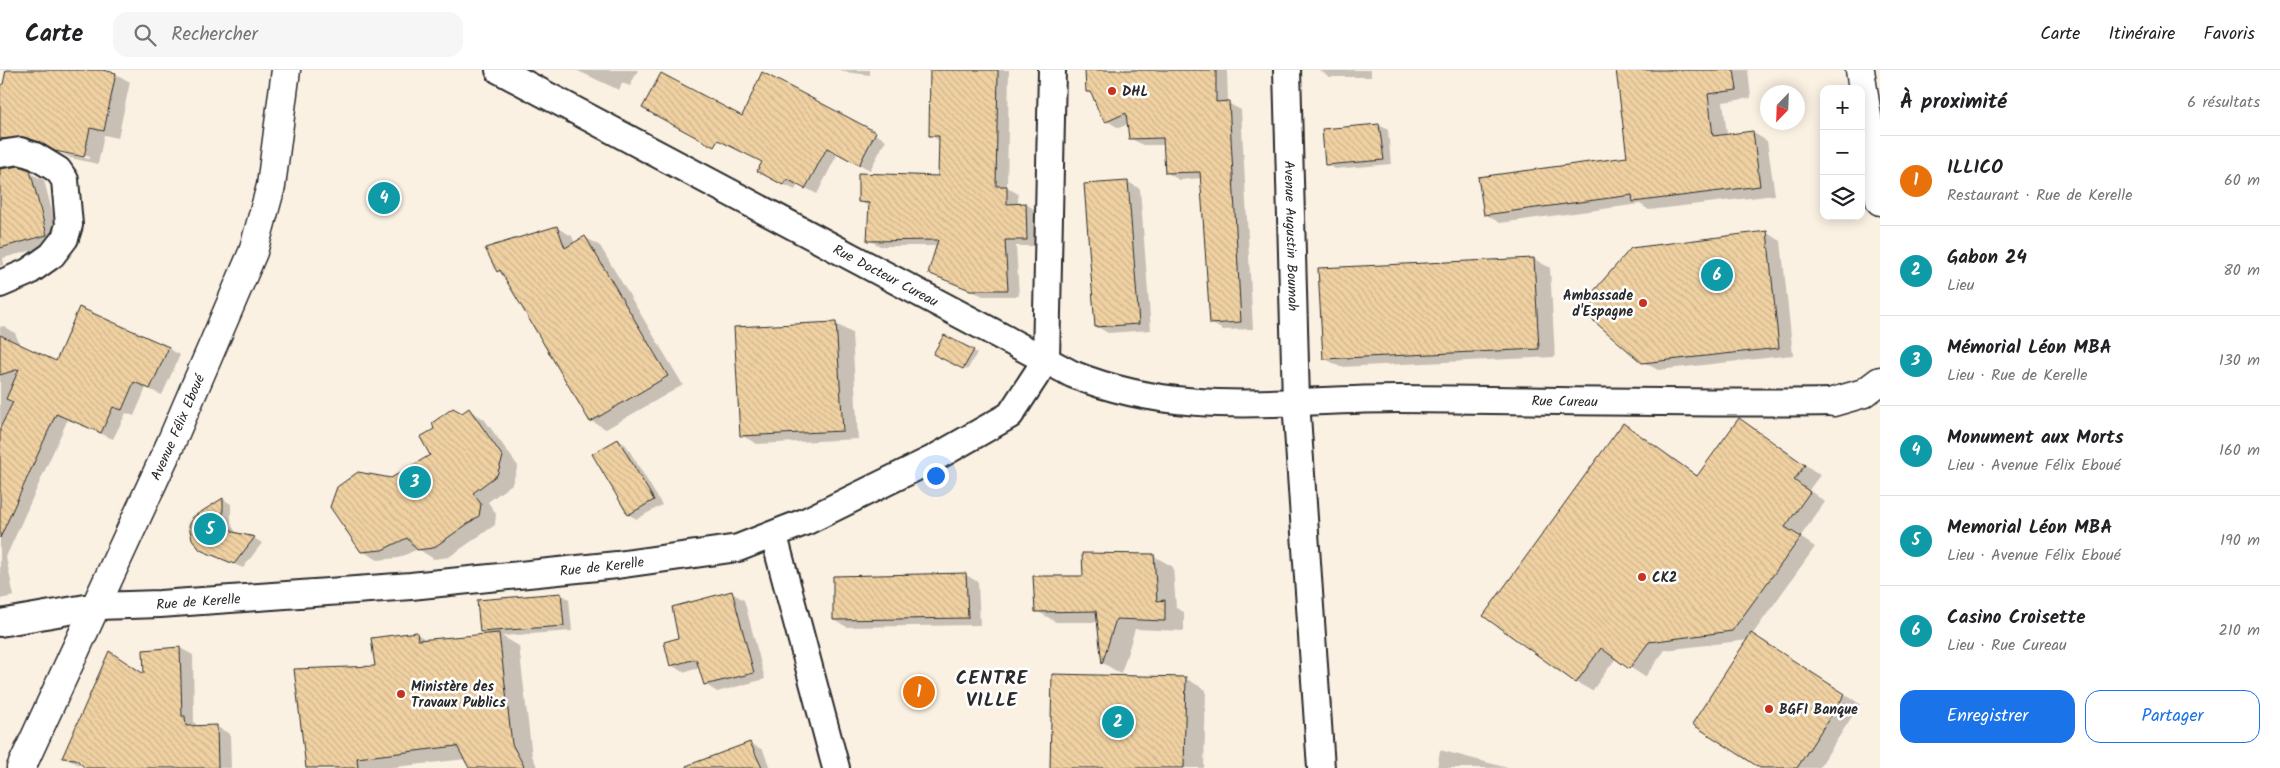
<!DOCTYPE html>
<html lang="fr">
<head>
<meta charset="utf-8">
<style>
	body { margin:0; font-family:Kalam,sans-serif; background:#f6f6f6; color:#202124 }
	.controls { position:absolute; right:15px; top:15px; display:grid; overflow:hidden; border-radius:10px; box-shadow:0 2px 12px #0003 }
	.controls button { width:45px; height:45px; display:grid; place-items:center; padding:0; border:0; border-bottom:1px solid #e0e0e0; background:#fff; color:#202124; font:25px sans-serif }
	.compass { position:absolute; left:1760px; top:15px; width:45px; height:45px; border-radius:50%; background:#fff; box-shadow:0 2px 12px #0003; rotate:203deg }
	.you { position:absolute; left:935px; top:405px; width:18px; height:18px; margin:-12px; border:4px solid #fff; border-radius:50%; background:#1a73e8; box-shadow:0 0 0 8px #1a73e833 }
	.badge { display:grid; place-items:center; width:32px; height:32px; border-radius:50%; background:#1a73e8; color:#fff; font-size:16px; font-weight:700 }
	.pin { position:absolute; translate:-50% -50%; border:2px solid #fff; box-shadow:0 1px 5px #0006 }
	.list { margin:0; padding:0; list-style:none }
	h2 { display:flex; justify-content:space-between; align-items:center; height:65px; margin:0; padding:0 20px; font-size:21px }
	h2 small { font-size:16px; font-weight:400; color:#757577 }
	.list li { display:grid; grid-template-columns:32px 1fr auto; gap:15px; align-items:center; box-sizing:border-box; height:90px; padding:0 20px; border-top:1px solid #e0e0e0 }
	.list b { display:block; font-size:19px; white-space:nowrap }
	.list p { margin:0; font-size:16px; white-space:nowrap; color:#757577 }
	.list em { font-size:16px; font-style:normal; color:#757577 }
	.actions { display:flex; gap:10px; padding:15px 20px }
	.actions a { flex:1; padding:11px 0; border:1px solid #1a73e8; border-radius:15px; text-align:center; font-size:18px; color:#1a73e8 }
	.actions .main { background:#1a73e8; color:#fff }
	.icon { flex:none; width:28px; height:28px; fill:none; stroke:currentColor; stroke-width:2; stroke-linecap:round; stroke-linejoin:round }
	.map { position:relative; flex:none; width:1880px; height:698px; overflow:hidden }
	header { display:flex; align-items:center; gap:30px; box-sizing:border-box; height:70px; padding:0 25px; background:#fff; border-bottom:1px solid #e0e0e0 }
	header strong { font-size:24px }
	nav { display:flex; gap:28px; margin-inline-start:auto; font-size:18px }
	.search { width:350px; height:45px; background:#f6f6f6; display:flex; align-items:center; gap:12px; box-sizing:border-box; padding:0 18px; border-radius:15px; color:#757577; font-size:19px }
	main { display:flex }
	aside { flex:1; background:#fff }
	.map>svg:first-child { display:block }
	.shadow { fill:#0003 }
	.building { fill:url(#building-back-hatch); stroke:#2b2b2b }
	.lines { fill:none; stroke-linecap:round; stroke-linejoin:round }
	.minor-casing { stroke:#2b2b2b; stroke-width:30 }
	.major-casing { stroke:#2b2b2b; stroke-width:31 }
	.minor { stroke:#fff; stroke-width:26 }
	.major { stroke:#fff; stroke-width:28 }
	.poi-dot { fill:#c8321e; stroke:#fff; stroke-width:2 }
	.labels { text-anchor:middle; stroke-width:5; stroke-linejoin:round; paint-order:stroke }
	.poi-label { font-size:14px; font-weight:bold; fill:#2b2b2b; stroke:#fff; text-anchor:start }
	.street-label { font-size:14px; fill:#2b2b2b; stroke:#fff }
	.district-label { font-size:19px; font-weight:bold; letter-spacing:1px; fill:#2b2b2b; stroke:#fff }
</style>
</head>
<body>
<header>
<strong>Carte</strong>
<div class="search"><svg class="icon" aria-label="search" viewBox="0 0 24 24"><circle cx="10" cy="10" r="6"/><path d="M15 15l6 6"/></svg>Rechercher</div>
<nav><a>Carte</a><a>Itinéraire</a><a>Favoris</a></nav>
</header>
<main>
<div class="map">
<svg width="1880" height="698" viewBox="0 0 1880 698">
	<defs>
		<pattern id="building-back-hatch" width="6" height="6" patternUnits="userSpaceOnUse" patternTransform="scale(1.25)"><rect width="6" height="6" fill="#f0d1a2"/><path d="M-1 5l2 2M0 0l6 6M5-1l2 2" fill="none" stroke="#ceb48c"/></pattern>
	</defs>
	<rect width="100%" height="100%" fill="#faf1e3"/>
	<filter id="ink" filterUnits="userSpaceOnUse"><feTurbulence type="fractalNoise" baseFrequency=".02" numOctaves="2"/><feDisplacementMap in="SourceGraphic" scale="10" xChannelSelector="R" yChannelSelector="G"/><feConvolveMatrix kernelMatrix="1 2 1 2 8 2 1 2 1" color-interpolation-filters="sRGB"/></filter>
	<g filter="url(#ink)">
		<g class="shadow">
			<path d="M7,0H96L116,4L130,12L118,68L104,65L98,94L71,88L63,84L90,89V87L39,74L0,87V19H3Z"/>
			<path d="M576,0H638L630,16L622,13L619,20Z"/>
			<path d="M840,0H870V5L844,2Z"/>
			<path d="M931,0H1009L1007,117L1018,124V135L1026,134L1037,141L1038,176H1016L1019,226H983L929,202L938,176H880L869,170L870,137L859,131L939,108L940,71L930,65Z"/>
			<path d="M1086,0H1227L1228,33L1241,40L1253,259L1223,260L1211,253L1201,108L1179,110L1166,102L1165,75H1143L1130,68L1128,54L1119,58L1107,51L1094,25L1087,21Z"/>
			<path d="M1319,0H1371V7H1330Z"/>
			<path d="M1617,0H1748L1751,28L1723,32L1727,65L1752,62L1767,71L1775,125L1649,140L1640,134L1500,153L1485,144L1629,88Z"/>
			<path d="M763,4L886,70L870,100L838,83L817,124L798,114L795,120L769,107L743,48Z"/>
			<path d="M1379,55L1388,60L1391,94L1335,99L1327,95L1323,60Z"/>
			<path d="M0,98H18L44,110L60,173L3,188L4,195L0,196Z"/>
			<path d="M1128,112L1140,119L1151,260L1108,263L1096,256Z"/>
			<path d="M557,158L572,166L575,174L585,167L600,176L683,315L606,359L591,351L504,205L498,201Z"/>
			<path d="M1767,163L1781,171L1793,285L1658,300L1643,292Z"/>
			<path d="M1534,189L1550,198L1555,287L1340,297L1324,288Z"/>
			<path d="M836,254L852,263L858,369L757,374L741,365Z"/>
			<path d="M4,256L15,263L20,275L57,292L168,278L180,285L162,325L146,318L134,346L126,343L113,369L68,349L6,487L14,526L0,529V257Z"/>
			<path d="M944,266L977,283L967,300L938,286Z"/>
			<path d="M469,340L484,349L518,396L512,414L488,432L496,444L495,455L449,487L434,489L418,479L398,488L378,490L362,481L392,409L432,385Z"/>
			<path d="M1739,349L1820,405L1809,420L1825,432L1800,467L1815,477L1752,565L1860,634L1819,698H1762L1748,570L1665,580L1645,607L1616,588L1592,621L1576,612L1624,355L1698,406Z"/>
			<path d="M618,370L626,375L662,435L637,449L629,445L593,384Z"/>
			<path d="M223,429L231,434V455L238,465L254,468L262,473L243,498L201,480L194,448Z"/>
			<path d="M1154,486L1173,497L1176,538L1184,542V561L1135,559L1121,604L1103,593L1099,552H1056L1037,541L1085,507Z"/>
			<path d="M966,505L978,512L980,555L847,557L834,550Z"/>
			<path d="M732,523L744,530L765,609L717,622L705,614L700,598L684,602L671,595L680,569Z"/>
			<path d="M561,524L569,529L572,561L502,566L519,576L532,686L538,698H470L466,689L387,698H307L376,597L417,564L429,571L487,565L481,562Z"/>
			<path d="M180,578L193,585L194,652L198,657H217L230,664L231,698H87L64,688L145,605L144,581Z"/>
			<path d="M1185,608L1206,620L1204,698H1051Z"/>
			<path d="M750,673L763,680L770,698H688Z"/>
			<path d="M1440,680L1508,698H1437Z"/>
		</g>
		<g class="building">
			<path d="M6,0H102L116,3L104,61L90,58L84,87L55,81L40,72L24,67L0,69V15L3,14Z"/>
			<path d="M930,0H998L996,116H1007V134L1026,133L1027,170H1005L1008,220H970L928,203L938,170L867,171L869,133L858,132V103L938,106L939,66H929Z"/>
			<path d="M1085,0H1216V32L1229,31L1241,252L1210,254L1200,102L1165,103L1163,68L1129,69L1126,43L1106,52L1100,45L1091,22H1086Z"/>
			<path d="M1616,0H1734L1737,20L1708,24L1713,66L1753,61L1760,116L1633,132L1632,125L1484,145L1478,107L1627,87Z"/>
			<path d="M762,2L876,62L859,95L827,78L805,119L787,109L783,115L757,101L762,92L718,70L714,77L642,38L661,3L742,46Z"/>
			<path d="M1379,54L1384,90L1325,95L1322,59Z"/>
			<path d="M19,96L30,100L47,165L0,178V99Z"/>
			<path d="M1128,111L1139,254L1095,257L1084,114Z"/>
			<path d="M557,156L565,178L585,166L668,306L590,352L500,200L497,202L485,178Z"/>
			<path d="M1767,161L1779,278L1642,293L1579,238L1631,178Z"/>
			<path d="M1534,188L1539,279L1323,289L1318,198Z"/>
			<path d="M79,237L169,277L150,319L134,312L122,340L113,337L101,363L56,344L0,468V358L13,332L6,329L19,299L0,305V265L56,291Z"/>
			<path d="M836,252L843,361L740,366L734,257Z"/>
			<path d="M944,265L974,280L963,299L933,284Z"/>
			<path d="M453,338L462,343L469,338L503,387L497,405L473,423L481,434L479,446L433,478L417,480L407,468L382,480L361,482L330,437L337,417L358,402L391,408L430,385L420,367L434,359L432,353Z"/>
			<path d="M1739,348L1805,395L1794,410L1810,422L1785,457L1801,467L1732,561L1649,572L1629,599L1601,578L1576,613L1483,546L1623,353L1697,406Z"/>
			<path d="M618,369L654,430L628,445L592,384Z"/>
			<path d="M223,428V450L233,462L255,467L234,494L200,480L192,469L189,456L193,447Z"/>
			<path d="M1082,483L1154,484L1157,531L1165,530V551L1116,549L1102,594L1096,541L1035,542L1033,506H1083Z"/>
			<path d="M966,503L968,548L833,550V506Z"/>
			<path d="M732,521L754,603L704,615L696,589L670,596L664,572L678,568L672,537Z"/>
			<path d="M561,523L564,556L480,562L477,530Z"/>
			<path d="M417,562L418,570L499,563L512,674L525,698H469L457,676L357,688L358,698H306L294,599L375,596L371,568Z"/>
			<path d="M1751,563L1845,624L1797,698H1760L1692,654Z"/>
			<path d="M180,577L182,646H185L186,656L217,655L218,698H85L76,689L62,688L109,581L144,604L143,580Z"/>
			<path d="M1052,604L1186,607L1184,698H1050Z"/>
			<path d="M750,672L762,698H687L686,696Z"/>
		</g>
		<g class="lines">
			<g class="minor-casing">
				<g id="minor">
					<path id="s1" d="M499,0L1072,304C1183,349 1283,329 1398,329C1543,330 1688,334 1833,332"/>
					<path id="s2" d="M1287,0L1296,331L1321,698"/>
					<path d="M0,84L20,81L35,86L58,100L65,110L69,155L65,168L52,185L28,202L0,214"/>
					<path d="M1046,290L1052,0"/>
					<path d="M774,466L836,698"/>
					<path id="s3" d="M0,553L97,536L160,534L411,516L617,495L738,478L807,451L931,390L1010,345L1046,290"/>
				</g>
			</g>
			<g class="major-casing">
				<g id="major">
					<path d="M1860,0L1880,131"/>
					<path d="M1833,332L1864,323L1880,311"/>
					<path id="s4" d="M21,698L170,375L253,182L271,116L286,0"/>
				</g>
			</g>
			<use href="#minor" class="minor"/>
			<use href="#major" class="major"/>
		</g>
	</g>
	<g class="poi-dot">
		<circle cx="1112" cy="21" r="5"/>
		<circle cx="1643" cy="233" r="5"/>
		<circle cx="1642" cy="507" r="5"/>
		<circle cx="401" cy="624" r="5"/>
		<circle cx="1769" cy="639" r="5"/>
	</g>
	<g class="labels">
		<g class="poi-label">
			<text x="1122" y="26">DHL</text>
			<text x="1633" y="230" text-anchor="end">Ambassade<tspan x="1633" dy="16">d'Espagne</tspan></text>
			<text x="1652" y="512">CK2</text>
			<text x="411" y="621">Ministère des<tspan x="411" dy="16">Travaux Publics</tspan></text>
			<text x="1779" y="644">BGFI Banque</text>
		</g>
		<g class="street-label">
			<text dy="5" stroke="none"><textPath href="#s2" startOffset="166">Avenue Augustin Boumah</textPath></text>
			<text dy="5" stroke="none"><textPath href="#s1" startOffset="438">Rue Docteur Cureau</textPath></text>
			<text dy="5" stroke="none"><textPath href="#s1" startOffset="1145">Rue Cureau</textPath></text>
			<text dy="5" stroke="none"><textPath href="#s4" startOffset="375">Avenue Félix Eboué</textPath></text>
			<text dy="5" stroke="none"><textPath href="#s3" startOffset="605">Rue de Kerelle</textPath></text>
			<text dy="5" stroke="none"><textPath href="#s3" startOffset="200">Rue de Kerelle</textPath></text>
		</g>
		<g class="district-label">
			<text x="992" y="614">CENTRE<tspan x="992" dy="22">VILLE</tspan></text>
		</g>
	</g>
</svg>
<div class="controls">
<button>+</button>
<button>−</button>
<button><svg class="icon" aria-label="layers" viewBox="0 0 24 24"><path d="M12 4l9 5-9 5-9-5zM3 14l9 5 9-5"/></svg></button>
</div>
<svg class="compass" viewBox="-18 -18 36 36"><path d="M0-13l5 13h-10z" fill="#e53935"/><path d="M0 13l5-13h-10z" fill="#757577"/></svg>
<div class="you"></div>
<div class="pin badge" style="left:919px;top:622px;background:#e8710a">1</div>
<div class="pin badge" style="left:1118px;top:652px;background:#0f9aa8">2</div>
<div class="pin badge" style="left:415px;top:412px;background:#0f9aa8">3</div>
<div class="pin badge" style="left:384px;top:128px;background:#0f9aa8">4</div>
<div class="pin badge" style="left:210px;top:459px;background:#0f9aa8">5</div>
<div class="pin badge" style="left:1717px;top:205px;background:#0f9aa8">6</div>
</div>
<aside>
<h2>À proximité<small>6 résultats</small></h2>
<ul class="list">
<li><span class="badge" style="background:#e8710a">1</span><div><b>ILLICO</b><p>Restaurant · Rue de Kerelle</p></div><em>60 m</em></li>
<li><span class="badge" style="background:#0f9aa8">2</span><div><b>Gabon 24</b><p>Lieu</p></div><em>80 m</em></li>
<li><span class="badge" style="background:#0f9aa8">3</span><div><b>Mémorial Léon MBA</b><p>Lieu · Rue de Kerelle</p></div><em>130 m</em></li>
<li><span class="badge" style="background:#0f9aa8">4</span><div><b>Monument aux Morts</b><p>Lieu · Avenue Félix Eboué</p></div><em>160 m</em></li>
<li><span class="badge" style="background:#0f9aa8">5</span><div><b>Memorial Léon MBA</b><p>Lieu · Avenue Félix Eboué</p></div><em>190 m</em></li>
<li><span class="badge" style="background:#0f9aa8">6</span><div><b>Casino Croisette</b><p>Lieu · Rue Cureau</p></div><em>210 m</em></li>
</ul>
<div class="actions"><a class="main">Enregistrer</a><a>Partager</a></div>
</aside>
</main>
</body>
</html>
